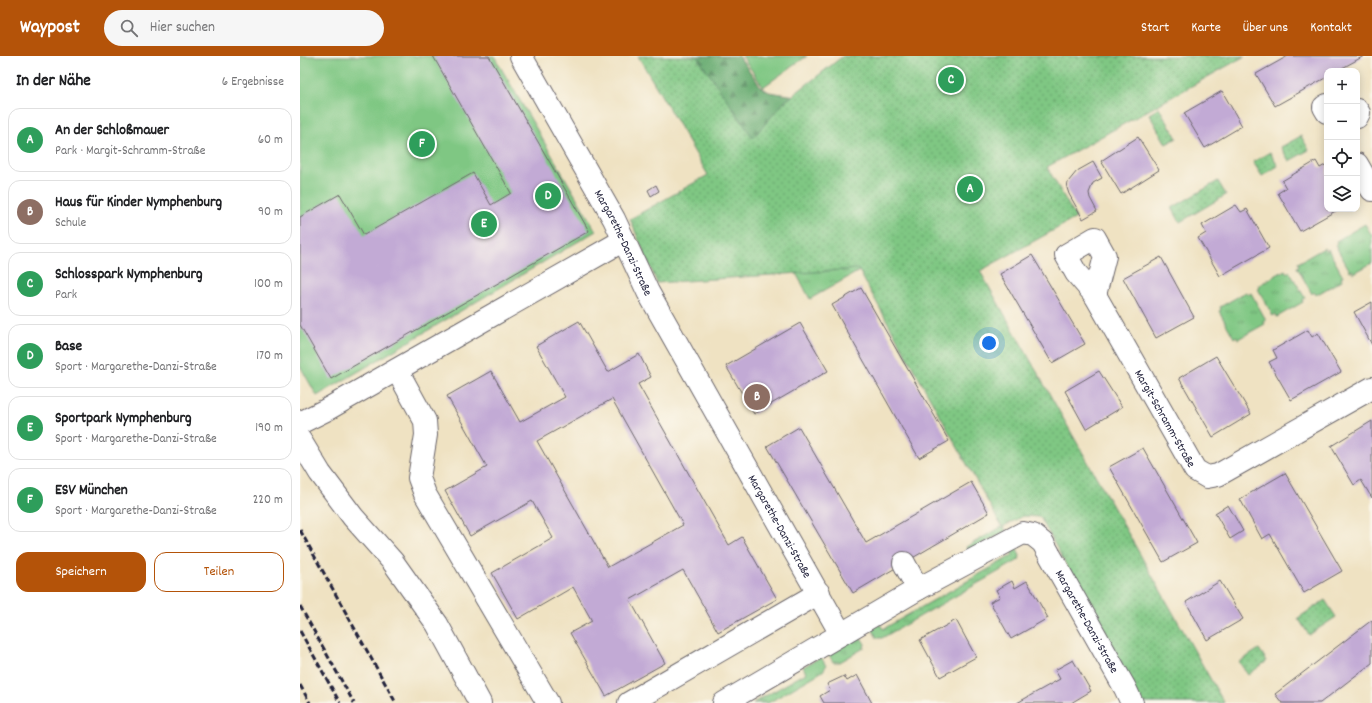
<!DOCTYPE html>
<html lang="de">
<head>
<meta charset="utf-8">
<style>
	body { margin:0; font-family:Dekko,sans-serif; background:#f6f6f6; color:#202124 }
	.controls { position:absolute; right:12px; top:12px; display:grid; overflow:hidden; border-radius:8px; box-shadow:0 2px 10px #0003 }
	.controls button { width:36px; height:36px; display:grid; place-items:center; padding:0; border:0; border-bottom:1px solid #e0e0e0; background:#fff; color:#202124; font:20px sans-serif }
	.you { position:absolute; left:689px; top:287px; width:14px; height:14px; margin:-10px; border:3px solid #fff; border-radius:50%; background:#1a73e8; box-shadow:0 0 0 6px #1a73e833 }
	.badge { display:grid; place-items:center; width:26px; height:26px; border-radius:50%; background:#b45309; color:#fff; font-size:13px; font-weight:700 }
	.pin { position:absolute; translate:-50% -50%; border:2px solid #fff; box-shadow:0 1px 4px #0006 }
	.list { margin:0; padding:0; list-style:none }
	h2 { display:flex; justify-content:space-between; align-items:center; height:52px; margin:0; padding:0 16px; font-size:17px }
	h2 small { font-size:13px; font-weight:400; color:#757577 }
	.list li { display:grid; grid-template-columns:26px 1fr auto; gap:12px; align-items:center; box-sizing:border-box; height:64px; margin:0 8px 8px; padding:0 8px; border:1px solid #e0e0e0; border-radius:12px }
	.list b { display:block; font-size:15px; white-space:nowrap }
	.list p { margin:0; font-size:13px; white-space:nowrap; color:#757577 }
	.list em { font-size:13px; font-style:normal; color:#757577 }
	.actions { display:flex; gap:8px; padding:12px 16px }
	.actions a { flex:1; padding:9px 0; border:1px solid #b45309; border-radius:12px; text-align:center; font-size:14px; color:#b45309 }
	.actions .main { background:#b45309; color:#fff }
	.icon { flex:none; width:22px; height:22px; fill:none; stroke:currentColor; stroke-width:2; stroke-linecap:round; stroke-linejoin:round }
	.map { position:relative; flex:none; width:1072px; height:647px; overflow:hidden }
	header { display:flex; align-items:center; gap:24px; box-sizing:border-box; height:56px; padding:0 20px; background:#b45309; color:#fff }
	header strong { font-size:19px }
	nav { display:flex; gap:22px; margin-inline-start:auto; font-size:14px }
	.search { width:280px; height:36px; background:#f6f6f6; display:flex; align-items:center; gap:10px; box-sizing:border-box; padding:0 14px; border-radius:22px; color:#757577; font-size:15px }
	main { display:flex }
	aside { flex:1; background:#fff }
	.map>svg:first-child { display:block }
	.grass { fill:url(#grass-tufts); stroke:#50745f }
	.forest { fill:url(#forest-firs); stroke:#446756 }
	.park { fill:url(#park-dots); stroke:#50745f }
	.garden { fill:#7fc783; stroke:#50745f }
	.building { fill:#c2aad5; fill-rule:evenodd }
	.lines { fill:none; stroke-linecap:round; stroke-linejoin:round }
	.minor-casing { stroke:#6a656a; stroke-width:24 }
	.minor { stroke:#fff; stroke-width:22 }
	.rail { stroke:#22223b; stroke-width:3; stroke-dasharray:6 3; stroke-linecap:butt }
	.labels { text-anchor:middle; stroke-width:3.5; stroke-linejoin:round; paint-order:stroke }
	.street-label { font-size:12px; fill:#22223b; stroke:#fbf7ec }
</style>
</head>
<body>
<header>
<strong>Waypost</strong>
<div class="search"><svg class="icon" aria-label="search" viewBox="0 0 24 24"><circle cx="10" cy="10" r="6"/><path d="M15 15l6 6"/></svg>Hier suchen</div>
<nav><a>Start</a><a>Karte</a><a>Über uns</a><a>Kontakt</a></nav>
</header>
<main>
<aside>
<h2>In der Nähe<small>6 Ergebnisse</small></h2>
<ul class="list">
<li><span class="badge" style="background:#2e9e5b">A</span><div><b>An der Schloßmauer</b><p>Park · Margit-Schramm-Straße</p></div><em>60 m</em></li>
<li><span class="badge" style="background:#8d6e63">B</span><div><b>Haus für Kinder Nymphenburg</b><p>Schule</p></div><em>90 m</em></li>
<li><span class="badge" style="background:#2e9e5b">C</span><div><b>Schlosspark Nymphenburg</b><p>Park</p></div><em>100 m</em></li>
<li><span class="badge" style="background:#2e9e5b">D</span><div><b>Base</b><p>Sport · Margarethe-Danzi-Straße</p></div><em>170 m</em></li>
<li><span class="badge" style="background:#2e9e5b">E</span><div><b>Sportpark Nymphenburg</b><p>Sport · Margarethe-Danzi-Straße</p></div><em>190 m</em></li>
<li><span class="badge" style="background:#2e9e5b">F</span><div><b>ESV München</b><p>Sport · Margarethe-Danzi-Straße</p></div><em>220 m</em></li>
</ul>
<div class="actions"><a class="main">Speichern</a><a>Teilen</a></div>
</aside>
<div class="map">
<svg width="1072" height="647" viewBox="0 0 1072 647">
	<defs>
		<pattern id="grass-tufts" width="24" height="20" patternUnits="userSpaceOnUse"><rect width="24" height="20" fill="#7fc783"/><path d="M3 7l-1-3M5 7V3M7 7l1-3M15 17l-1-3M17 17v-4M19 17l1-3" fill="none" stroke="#68a16c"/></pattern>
		<pattern id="forest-firs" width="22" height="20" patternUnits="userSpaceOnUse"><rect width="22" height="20" fill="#67ac71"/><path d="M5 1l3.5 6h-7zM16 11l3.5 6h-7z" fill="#548c5e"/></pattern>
		<pattern id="park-dots" width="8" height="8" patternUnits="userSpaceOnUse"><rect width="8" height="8" fill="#7fc783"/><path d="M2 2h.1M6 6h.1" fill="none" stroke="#68a16c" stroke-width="1.8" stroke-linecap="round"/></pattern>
	</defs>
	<rect width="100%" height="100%" fill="#fbf7ec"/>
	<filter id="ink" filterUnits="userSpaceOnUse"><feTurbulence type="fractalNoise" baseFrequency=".025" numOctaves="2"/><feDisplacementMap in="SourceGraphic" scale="8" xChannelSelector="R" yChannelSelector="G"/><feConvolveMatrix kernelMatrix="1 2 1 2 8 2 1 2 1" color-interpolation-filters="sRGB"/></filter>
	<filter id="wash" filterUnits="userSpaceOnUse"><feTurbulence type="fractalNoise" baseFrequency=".012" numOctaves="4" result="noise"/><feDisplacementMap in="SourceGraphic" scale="16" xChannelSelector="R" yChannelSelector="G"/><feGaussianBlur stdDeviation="0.9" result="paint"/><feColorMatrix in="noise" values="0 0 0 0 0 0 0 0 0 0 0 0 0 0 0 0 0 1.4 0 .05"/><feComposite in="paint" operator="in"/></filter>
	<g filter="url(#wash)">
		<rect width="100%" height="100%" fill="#efe2c2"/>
		<g class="grass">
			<path d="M508,123L561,214L510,243L491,208Z"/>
			<path d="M1065,168L1072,180V207L1054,217L1053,214L1050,215L1035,189L1037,188L1036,185Z"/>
			<path d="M1024,192L1026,195L1028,193L1043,220L1041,221L1042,224L1016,239L1014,236L1012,238L997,211L999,210L998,207Z"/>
			<path d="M985,214L987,217L989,215L1005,242L1002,243L1003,246L977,261L976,258L973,260L958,233L960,232L959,229Z"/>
			<path d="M946,236L948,239L951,237L966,264L963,265L965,268L938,283L937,280L934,282L919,255L921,254L920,251Z"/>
			<path d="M703,470L706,475L669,496L666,491Z"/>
			<path d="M716,491L720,500L719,504L582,582H577L572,572L580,568L583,573L713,499L710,493Z"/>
			<path d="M560,580L565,588L564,592L540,606H533L528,597Z"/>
			<path d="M521,601L526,610L523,615L468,647H453L506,617L503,611Z"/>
		</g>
		<path class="forest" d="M389,0H439L461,31L469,36L496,40L473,73L448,85Z"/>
		<g class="park">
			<path d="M338,0H396L412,22L453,82L483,47L543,0H945L747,111L776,162L680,215L924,647H841L740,461L723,460L702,471L558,213L357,227L330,163L408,119Z"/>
			<path d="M859,52L877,82L866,88L849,58Z"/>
			<path d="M1001,80L1009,94L989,105L981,91Z"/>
			<path d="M970,96L978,110L962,120L953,106Z"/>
			<path d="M918,125L926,139L880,166L872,152Z"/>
			<path d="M1025,544L1036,561L1009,579L998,562Z"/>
			<path d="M959,593L967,605L948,619L939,606Z"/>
		</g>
		<g class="garden">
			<path d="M0,0H194L296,175L17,340L0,310Z"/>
			<path d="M442,0H507L463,31Z"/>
		</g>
		<g id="blocks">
			<g class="building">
				<path d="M133,0H189L289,175L31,323L0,269V161L40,138L64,179L173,117L191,149L211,137Z"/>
				<path d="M988,0H1064L1037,15H1027V21L975,50L956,18Z"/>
				<path d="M922,35L942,70L905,92L884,57Z"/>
				<path d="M838,81L859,114L821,138L801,105Z"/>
				<path d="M1016,105L1020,112L1027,108V153H1039L1000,175L978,137L986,132L982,125Z"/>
				<path d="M793,106L802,122L793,127L789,137L790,142L797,155L783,163L769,138L767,132L768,126L777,115Z"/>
				<path d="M356,129L359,135L351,140L348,134Z"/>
				<path d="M936,149L941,156L947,153L969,192L920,220L898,182L906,177L902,169Z"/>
				<path d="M732,199L785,288L752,307L700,218Z"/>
				<path d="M861,201L894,261L856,282L823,222Z"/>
				<path d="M561,232L649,385L619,402L532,249Z"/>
				<path d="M1072,246V289L1054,256Z"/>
				<path d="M279,265L308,316L339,298L351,321L338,328L429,489L442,481L477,543L418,576L383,514L330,544L365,607L306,640L270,577L292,565L273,531L218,563L192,517L253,482L232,445L170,480L145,435L187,411L147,340L191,315L220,366L265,341L236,290ZM312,343L383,469L308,511L237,385Z"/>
				<path d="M500,267L528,315L454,358L426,310Z"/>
				<path d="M1008,274L1012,281L1018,277L1041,316L991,344L969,306L977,302L973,294Z"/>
				<path d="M916,300L951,358L913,381L879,322Z"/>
				<path d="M799,315L822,351L786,373L765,335Z"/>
				<path d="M1072,365V442L1061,424L1054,429L1031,390Z"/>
				<path d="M499,371L566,487L671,426L689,457L553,537L467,390Z"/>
				<path d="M843,392L897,487L863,506L809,411Z"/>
				<path d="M985,417L1042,515L1004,537L970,478L962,483L940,443Z"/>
				<path d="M928,449L943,475L930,483L915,457Z"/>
				<path d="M712,525L715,532L727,525L748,562L711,583L690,546L700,541L696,534Z"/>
				<path d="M920,525L943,563L907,584L886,546Z"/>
				<path d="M656,564L676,601L640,621L620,584Z"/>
				<path d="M1072,564V607L1020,647H982L975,638Z"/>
				<path d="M773,604L791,635L771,647H717L760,623L755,614Z"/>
				<path d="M557,619L572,647H524L520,640L530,634L527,628L544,620L547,625Z"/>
			</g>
		</g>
	</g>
	<g filter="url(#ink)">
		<use href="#blocks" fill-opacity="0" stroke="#6a656a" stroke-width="1"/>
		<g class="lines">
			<g class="minor-casing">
				<g id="minor">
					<path id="s1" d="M221,0L314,163L348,236L541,578"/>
					<path d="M1027,49L1024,51L1027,56"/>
					<path d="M1057,54L1059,57L1057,61"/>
					<path d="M1057,108L1072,134"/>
					<path d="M795,182L805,200L795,239L776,217L766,199Z"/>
					<path id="s2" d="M795,239L895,414L907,421L918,419L1072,332"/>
					<path d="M97,314L125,365L126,379L119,422L125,438L248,647"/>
					<path d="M0,367L26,354L324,184"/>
					<path d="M0,384L20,417L53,461L93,506L137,568L180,647"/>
					<path d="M604,507L618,533"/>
					<path d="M329,647L519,537"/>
					<path id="s3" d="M424,647L618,533L723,477L733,479L743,487L825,632L832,647"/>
				</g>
			</g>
			<use href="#minor" class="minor"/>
			<g class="rail">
				<path d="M0,474L96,647"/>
				<path d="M0,550L54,647"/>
				<path d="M0,575L40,647"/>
				<path d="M0,629L10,647"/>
			</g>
		</g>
	</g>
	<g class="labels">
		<g class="street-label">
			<text dy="4" stroke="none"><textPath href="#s1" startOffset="213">Margarethe-Danzi-Straße</textPath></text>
			<text dy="4" stroke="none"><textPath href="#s2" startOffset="142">Margit-Schramm-Straße</textPath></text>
			<text dy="4" stroke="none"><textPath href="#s1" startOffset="537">Margarethe-Danzi-Straße</textPath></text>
			<text dy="4" stroke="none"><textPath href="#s3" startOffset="457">Margarethe-Danzi-Straße</textPath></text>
		</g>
	</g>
</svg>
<div class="controls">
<button>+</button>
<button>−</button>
<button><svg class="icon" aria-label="locate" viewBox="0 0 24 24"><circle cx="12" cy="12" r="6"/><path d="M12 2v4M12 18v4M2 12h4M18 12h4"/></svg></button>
<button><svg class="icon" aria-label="layers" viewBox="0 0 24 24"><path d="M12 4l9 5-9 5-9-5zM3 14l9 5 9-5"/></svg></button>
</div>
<div class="you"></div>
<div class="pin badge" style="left:670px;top:133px;background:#2e9e5b">A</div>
<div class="pin badge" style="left:457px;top:341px;background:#8d6e63">B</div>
<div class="pin badge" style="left:651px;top:24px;background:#2e9e5b">C</div>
<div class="pin badge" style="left:248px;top:140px;background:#2e9e5b">D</div>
<div class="pin badge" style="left:184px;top:168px;background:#2e9e5b">E</div>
<div class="pin badge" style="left:122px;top:88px;background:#2e9e5b">F</div>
</div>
</main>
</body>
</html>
